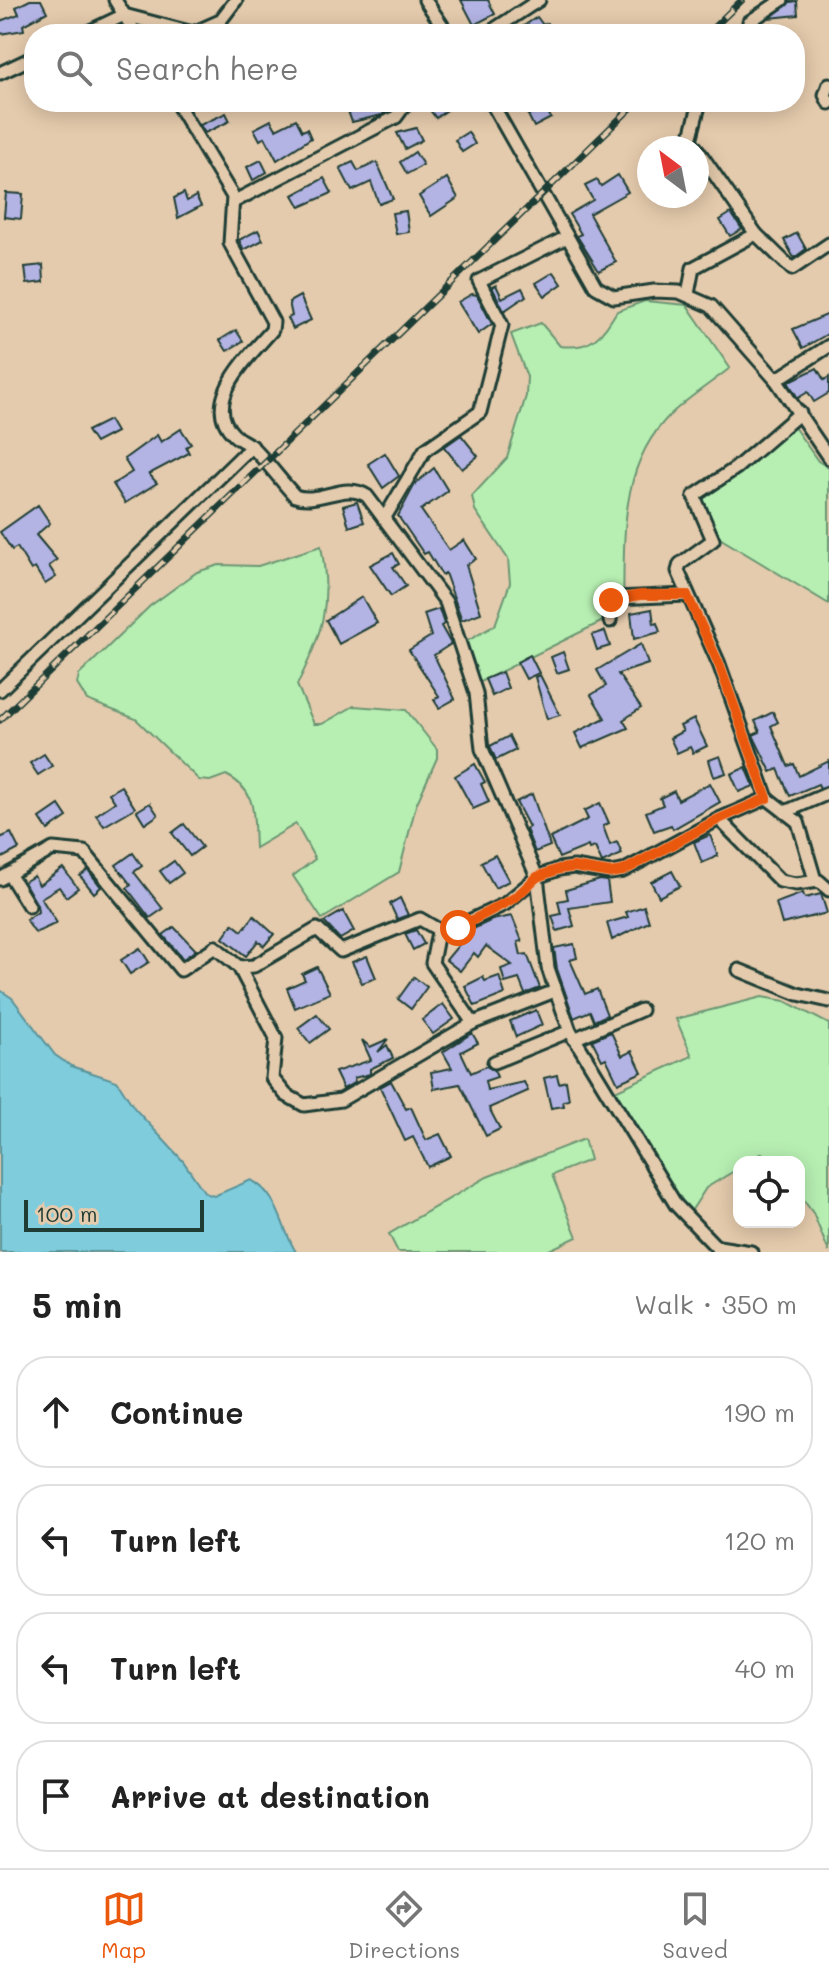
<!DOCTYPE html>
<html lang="en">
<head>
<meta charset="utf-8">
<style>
	body { margin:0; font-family:Mali,sans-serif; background:#f2f2f2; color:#222 }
	.controls { position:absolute; right:24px; bottom:24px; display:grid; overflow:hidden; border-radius:16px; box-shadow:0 4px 20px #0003 }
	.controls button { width:72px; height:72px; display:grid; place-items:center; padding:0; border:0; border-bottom:2px solid #e0e0e0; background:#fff; color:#222; font:40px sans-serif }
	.compass { position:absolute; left:637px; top:136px; width:72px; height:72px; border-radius:50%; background:#fff; box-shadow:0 4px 20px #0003; rotate:328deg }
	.scale { position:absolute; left:24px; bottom:20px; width:180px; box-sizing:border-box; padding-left:8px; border:4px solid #1f3d34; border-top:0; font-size:22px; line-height:28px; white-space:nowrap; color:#1f3d34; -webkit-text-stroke:6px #e5cbad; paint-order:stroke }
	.stop { position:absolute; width:24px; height:24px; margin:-18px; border:6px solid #ea580c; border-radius:50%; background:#fff }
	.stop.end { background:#ea580c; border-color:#fff; box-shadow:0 2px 8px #0008 }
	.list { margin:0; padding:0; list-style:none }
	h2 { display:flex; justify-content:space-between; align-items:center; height:104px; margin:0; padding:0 32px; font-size:34px }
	h2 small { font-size:26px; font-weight:400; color:#767676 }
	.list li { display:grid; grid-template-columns:52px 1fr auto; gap:24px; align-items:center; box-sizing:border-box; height:112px; margin:0 16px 16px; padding:0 16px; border:2px solid #e0e0e0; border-radius:32px }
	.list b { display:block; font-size:30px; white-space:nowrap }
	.list em { font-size:26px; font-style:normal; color:#767676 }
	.icon { flex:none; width:44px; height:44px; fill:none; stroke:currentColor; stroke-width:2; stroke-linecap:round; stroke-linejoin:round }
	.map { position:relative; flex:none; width:829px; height:1252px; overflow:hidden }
	.search { position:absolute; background:#fff; box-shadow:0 4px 20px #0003; left:24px; right:24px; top:24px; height:88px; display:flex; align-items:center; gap:20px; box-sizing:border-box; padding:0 28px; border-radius:32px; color:#767676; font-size:30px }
	.sheet { height:616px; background:#fff }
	nav { display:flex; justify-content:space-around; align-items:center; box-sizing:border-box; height:112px; border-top:2px solid #e0e0e0; background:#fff; font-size:22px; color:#767676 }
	nav a { display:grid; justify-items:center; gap:4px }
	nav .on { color:#ea580c }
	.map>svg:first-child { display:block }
	.green { fill:#b7efb2; stroke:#6b9673; stroke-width:2 }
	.water { fill:#7fccdd; stroke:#599399; stroke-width:2 }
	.building { fill:#b3b3e4; stroke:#1f3d34; stroke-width:2 }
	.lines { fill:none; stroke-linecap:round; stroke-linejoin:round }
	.street-casing { stroke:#1f3d34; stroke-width:17 }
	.street { stroke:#e5cbad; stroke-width:11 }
	.rail-casing { stroke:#1f3d34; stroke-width:7 }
	.rail { stroke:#e5cbad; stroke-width:4; stroke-dasharray:12; stroke-linecap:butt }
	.route { stroke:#ea580c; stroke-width:10 }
</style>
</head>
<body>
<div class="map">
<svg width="829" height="1252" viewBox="0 0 829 1252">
	<rect width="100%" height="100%" fill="#e5cbad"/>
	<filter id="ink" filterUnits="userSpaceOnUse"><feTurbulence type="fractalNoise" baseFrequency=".0125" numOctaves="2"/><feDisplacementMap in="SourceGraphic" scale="16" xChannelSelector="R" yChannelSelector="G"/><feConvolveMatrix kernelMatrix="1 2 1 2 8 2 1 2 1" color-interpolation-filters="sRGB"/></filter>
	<g filter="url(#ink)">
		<g class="green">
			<path d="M645,301L687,305L730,368C711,383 689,397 672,413C617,466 625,540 623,611L476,684L464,643L495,625L510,583L508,559L475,510L472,496L507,458L526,396L527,377L511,334L541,323L560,346C593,350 602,335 617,311Z"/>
			<path d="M794,427L818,461L829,468V604L718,537L697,498Z"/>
			<path d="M321,546C332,603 323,633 297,685L314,724H322L354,706L406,710L437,749V758L416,805L399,872L322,919L293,876L315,859L296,824L255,848C253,817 259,791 226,775L210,781L199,780L136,719L87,700L77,684L79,675L150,606L197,572L219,565L258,566Z"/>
			<path d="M762,997L785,1001L829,1024V1252L813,1213L799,1194V1162H770L762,1153L748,1162H739V1168L706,1188L688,1216L657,1188L604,1096L692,1056L676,1019Z"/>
			<path d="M584,1139L590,1160L552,1175L577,1237L545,1252H398L389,1234L487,1177Z"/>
		</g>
		<path class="water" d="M0,990L12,998L55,1055L71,1066L117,1081L135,1109L183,1161L205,1193L214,1196L251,1180C279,1194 281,1228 296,1252H0Z"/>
		<g class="building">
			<path d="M30,0H41L47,12L23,25L24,30L0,34V21L19,14L16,7Z"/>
			<path d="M461,0H488L495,14L474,25Z"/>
			<path d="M797,1L798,15L770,18L790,2Z"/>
			<path d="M537,17L543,25L547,23L553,34H526L522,27Z"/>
			<path d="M375,102H396L382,115L352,122L348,111Z"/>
			<path d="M424,102H441L447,110L436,118Z"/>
			<path d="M545,106L551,118L534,127L528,115Z"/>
			<path d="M226,113L230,121L205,133L200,125Z"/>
			<path d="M296,119L302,131L307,129L311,138L277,160L265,137L260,140L254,129L271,120L276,129Z"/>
			<path d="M416,128L422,140L405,149L397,133Z"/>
			<path d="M468,132L475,144L462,152L455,140Z"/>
			<path d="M415,152L423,165L407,174L400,162Z"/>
			<path d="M261,160L267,172L253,180L247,167Z"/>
			<path d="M353,162L358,171L377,162L393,199L379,204L371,182L352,191L340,168Z"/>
			<path d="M618,175L628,192L589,214L616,262L599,271L577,236L581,234L569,214L593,200L585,186L597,180L601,186Z"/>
			<path d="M324,178L332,193L300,207L293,195Z"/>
			<path d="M447,178L458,198L431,216L419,196Z"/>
			<path d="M6,193L23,194L21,219L4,217Z"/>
			<path d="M184,193L187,201L196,196L201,206L178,218L174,198Z"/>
			<path d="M406,211L409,232L396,234L392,213Z"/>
			<path d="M731,213L742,229L730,236L720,220Z"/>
			<path d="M258,230L263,240L244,250L239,240Z"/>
			<path d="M797,233L806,249L794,258L784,240Z"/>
			<path d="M43,265L44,282L27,284L25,267Z"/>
			<path d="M554,272L562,284L545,296L536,283Z"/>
			<path d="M496,285L502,298L522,288L526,296L504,311L492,287Z"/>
			<path d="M472,294L477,295L492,324L478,334L458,302Z"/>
			<path d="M300,296L311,320L293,329L288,318L292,316L289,302Z"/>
			<path d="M829,314V333L803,348L793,329Z"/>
			<path d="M236,330L243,341L227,351L220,340Z"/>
			<path d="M817,368L824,380L829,377V393L814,402L808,392L798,398L788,382Z"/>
			<path d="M109,420L116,432L95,443L87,431Z"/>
			<path d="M181,429L191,444L186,447L189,453L149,474L157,483L125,503L113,484L132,472L124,459L157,435L161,442Z"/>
			<path d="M461,435L478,456L462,469L444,447Z"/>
			<path d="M385,453L399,476L383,488L368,464Z"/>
			<path d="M434,468L448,491L421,510L449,550L464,540L476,559L466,565L481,613L462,620L445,573L442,575L428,552L424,554L398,516L415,484Z"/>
			<path d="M357,502L364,522L349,527L343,506Z"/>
			<path d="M38,505L50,523L36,535L57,560L49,566L56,577L45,584L35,568L31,570L17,547L12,550L0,532Z"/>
			<path d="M393,553L399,564L393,567L406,586L391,596L370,565Z"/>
			<path d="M362,597L377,623L339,644L326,620Z"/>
			<path d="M439,609L444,624L441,626L451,644L434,655L455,699L439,708L434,700L439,696L409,650L431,636L424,614Z"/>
			<path d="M652,609L654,624L657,623L660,632L634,639L631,613Z"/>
			<path d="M605,631L610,646L597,650L592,635Z"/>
			<path d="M641,644L648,664L618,674L641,708L623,720L628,728L582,748L575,733L605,718L591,695L606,686L597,670Z"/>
			<path d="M563,652L569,669L557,673L551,657Z"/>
			<path d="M530,655L539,673L526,679L517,662Z"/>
			<path d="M502,672L508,688L492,696L485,679Z"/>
			<path d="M540,675L560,715L547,719L535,677Z"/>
			<path d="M773,712L778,722L771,726L788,766L794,764L799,776L829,761V785L820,788L818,784L790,796L778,769L771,772L753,735L760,732L755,721Z"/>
			<path d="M694,719L707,746L693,753L690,747L677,753L670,738L683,731L680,726Z"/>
			<path d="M509,736L516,750L496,760L490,746Z"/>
			<path d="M44,754L52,766L38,775L30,763Z"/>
			<path d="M720,756L726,773L714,777L709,760Z"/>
			<path d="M475,764L485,782L481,784L489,802L473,809L455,776Z"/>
			<path d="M746,767L754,786L739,792L731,774Z"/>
			<path d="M710,783L720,802L673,829L671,825L654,831L646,812L663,805L660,798L674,791L678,800Z"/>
			<path d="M121,786L135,808L104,826L96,815L115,802L109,793Z"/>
			<path d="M532,794L550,846L535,852L526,829L529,827L516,802Z"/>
			<path d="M150,803L158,815L145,824L137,811Z"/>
			<path d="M600,803L609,823L603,826L610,845L617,842L622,854L602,863L595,847L589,849L588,846L559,858L550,838L588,819L584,811Z"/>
			<path d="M59,805L67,817L48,830L40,818Z"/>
			<path d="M184,824L202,847L190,856L172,833Z"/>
			<path d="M11,833L19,849L0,859V838Z"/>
			<path d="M710,835L718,856L702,863L694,842Z"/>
			<path d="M133,853L142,866L134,872L163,909L150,918L127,888L131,885L116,865Z"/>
			<path d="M495,855L509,881L495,888L481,862Z"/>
			<path d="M174,861L183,873L169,883L160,871Z"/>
			<path d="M63,868L78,888L66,897L59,887L41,898L57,923L35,933L26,920L38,912L37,905L24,882L34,876L39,885Z"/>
			<path d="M88,870L101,887L94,893L80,876Z"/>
			<path d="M672,871L680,886L659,897L651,882Z"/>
			<path d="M600,880L607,881L610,902L569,908L574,926L557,931L552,916L561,914L558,901L568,899L566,890Z"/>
			<path d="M803,893L805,898L821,894L827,913L782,924L776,903Z"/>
			<path d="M400,898L408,915L397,919L390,904Z"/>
			<path d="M644,906L649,922L612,940L607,923L628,917L626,912Z"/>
			<path d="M343,911L354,931L340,939L324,922Z"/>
			<path d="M254,916L274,934L264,946L258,941L246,956L223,938L233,924L242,931Z"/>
			<path d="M512,916L522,941L518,942L521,955L527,954L540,988L525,994L519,979L505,983L501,969L512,965L486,946L478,957L474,953L460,971L446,960L471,930L492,920Z"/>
			<path d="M174,927L196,950L183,959L163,935Z"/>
			<path d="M416,930L424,944L413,950L405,934Z"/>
			<path d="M574,944L577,958L570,960L585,994L597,989L607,1015L594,1021L590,1011L574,1018L557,969L554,948Z"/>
			<path d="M140,948L149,962L130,974L121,960Z"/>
			<path d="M367,956L376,978L362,983L352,962Z"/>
			<path d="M317,967L330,993L295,1008L287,988L305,980L302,974Z"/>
			<path d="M499,976L505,994L475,1006L465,986L483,977L485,981Z"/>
			<path d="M414,977L427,987L411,1009L398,999Z"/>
			<path d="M443,1004L454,1019L433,1034L422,1020Z"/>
			<path d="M536,1010L542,1025L516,1037L510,1021Z"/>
			<path d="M317,1014L329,1029L310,1043L298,1028Z"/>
			<path d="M611,1032L622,1056L632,1051L642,1072L618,1083L606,1058L602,1060L592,1040Z"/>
			<path d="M472,1033L478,1043L461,1052L471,1073L486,1066L494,1070L497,1077L485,1081L487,1090L524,1082L528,1091L489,1108L500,1129L486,1136L460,1084L434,1089L431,1072L452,1068L443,1052Z"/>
			<path d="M388,1039L378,1052L387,1045L393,1058L370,1069V1074L354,1078L355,1082L343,1089L335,1072L371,1060L362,1040L370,1047Z"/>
			<path d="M557,1075L559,1083L566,1081L569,1100L563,1101L564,1106L551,1108L544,1078Z"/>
			<path d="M391,1081L406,1109L411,1107L426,1140L440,1134L451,1156L428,1167L413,1137L405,1141L380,1087Z"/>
		</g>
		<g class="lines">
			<g class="street-casing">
				<g id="street">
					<path d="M115,0L136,34"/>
					<path d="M425,0L448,34"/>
					<path d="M84,34L124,15L193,33L220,21L236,0"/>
					<path d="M487,34L539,0"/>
					<path d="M750,34L749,22L782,0"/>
					<path d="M0,73L34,57"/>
					<path d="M829,84L825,95L829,103"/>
					<path d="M176,102L233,197L230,243L273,322L272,330C251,355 199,401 234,435C240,441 249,443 254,449C269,464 281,481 295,496C318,505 345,481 367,496L446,602L476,693L482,749L537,877L548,968L570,1031L676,1205L721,1252"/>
					<path d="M491,102L596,287L614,297L654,291L679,292L711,306L776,380L829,458"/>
					<path d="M696,148L690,140L700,102"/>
					<path d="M697,149L756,234"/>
					<path d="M235,201L396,117L407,102"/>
					<path d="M688,294L693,268L756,234L792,269L829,244"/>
					<path d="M776,380L829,346"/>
					<path d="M384,519L425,450L480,412L502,325L479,281L567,237"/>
					<path d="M610,621L611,601L615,598L687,595"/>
					<path d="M0,690L252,446"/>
					<path d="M767,798L719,664L678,571L680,564L713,540L694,496L736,468L800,413"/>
					<path d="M785,812L829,793"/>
					<path d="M719,819L780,881L796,884L819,881L829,890"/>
					<path d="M9,874L29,906"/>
					<path d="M0,879L53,849L84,852L181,970L215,947L239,967L254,966L317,929L341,951L420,919L444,933L505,904L537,877L559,869L574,867L610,873L623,871L719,819L767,798L798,822L815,880"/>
					<path d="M438,932L432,963L473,1023"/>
					<path d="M239,967L276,1038L272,1078L286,1095L304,1105L341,1100L473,1023L555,991"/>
					<path d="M739,970L798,994L829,1001"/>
					<path d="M574,1039L641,1010"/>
					<path d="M494,1062L570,1031"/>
					<path d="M719,1247L751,1252"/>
				</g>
			</g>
			<use href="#street" class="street"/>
			<g class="rail-casing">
				<g id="rail">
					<path d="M707,34L742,0"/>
					<path d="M0,720L637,102"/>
				</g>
			</g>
			<use href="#rail" class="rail"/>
		</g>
	</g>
	<g class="lines" filter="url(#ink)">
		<path class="route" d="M458,928L516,897L537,877L559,869L574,867L610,873L623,871L719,819L767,798L719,664L687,595H641L611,600"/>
	</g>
</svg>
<div class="controls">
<button><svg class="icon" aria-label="locate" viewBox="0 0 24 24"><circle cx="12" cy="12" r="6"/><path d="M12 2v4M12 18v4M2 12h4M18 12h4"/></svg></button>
</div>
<svg class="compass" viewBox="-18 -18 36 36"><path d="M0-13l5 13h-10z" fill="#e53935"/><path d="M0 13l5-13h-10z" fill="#767676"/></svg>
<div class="scale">100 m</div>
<div class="stop" style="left:458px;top:928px"></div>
<div class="stop end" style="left:611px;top:600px"></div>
<div class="search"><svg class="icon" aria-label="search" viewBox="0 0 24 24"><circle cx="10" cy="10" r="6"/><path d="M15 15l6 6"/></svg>Search here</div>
</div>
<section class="sheet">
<h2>5 min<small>Walk · 350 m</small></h2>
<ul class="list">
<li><svg class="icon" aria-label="ahead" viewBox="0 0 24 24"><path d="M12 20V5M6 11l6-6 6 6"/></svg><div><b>Continue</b></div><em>190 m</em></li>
<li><svg class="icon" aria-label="left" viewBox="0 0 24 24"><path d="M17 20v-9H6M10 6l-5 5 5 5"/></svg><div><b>Turn left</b></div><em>120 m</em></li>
<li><svg class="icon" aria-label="left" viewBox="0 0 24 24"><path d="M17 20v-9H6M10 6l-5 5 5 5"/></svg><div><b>Turn left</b></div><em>40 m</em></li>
<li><svg class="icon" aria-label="arrive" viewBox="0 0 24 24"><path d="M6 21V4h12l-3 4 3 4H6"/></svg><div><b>Arrive at destination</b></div></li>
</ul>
</section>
<nav>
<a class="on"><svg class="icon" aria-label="map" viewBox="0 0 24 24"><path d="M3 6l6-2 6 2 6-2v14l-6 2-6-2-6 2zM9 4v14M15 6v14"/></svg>Map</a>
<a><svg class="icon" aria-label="directions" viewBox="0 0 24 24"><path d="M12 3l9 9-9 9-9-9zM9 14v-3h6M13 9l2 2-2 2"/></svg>Directions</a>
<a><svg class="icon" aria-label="saved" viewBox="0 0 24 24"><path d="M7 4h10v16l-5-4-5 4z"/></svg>Saved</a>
</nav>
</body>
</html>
